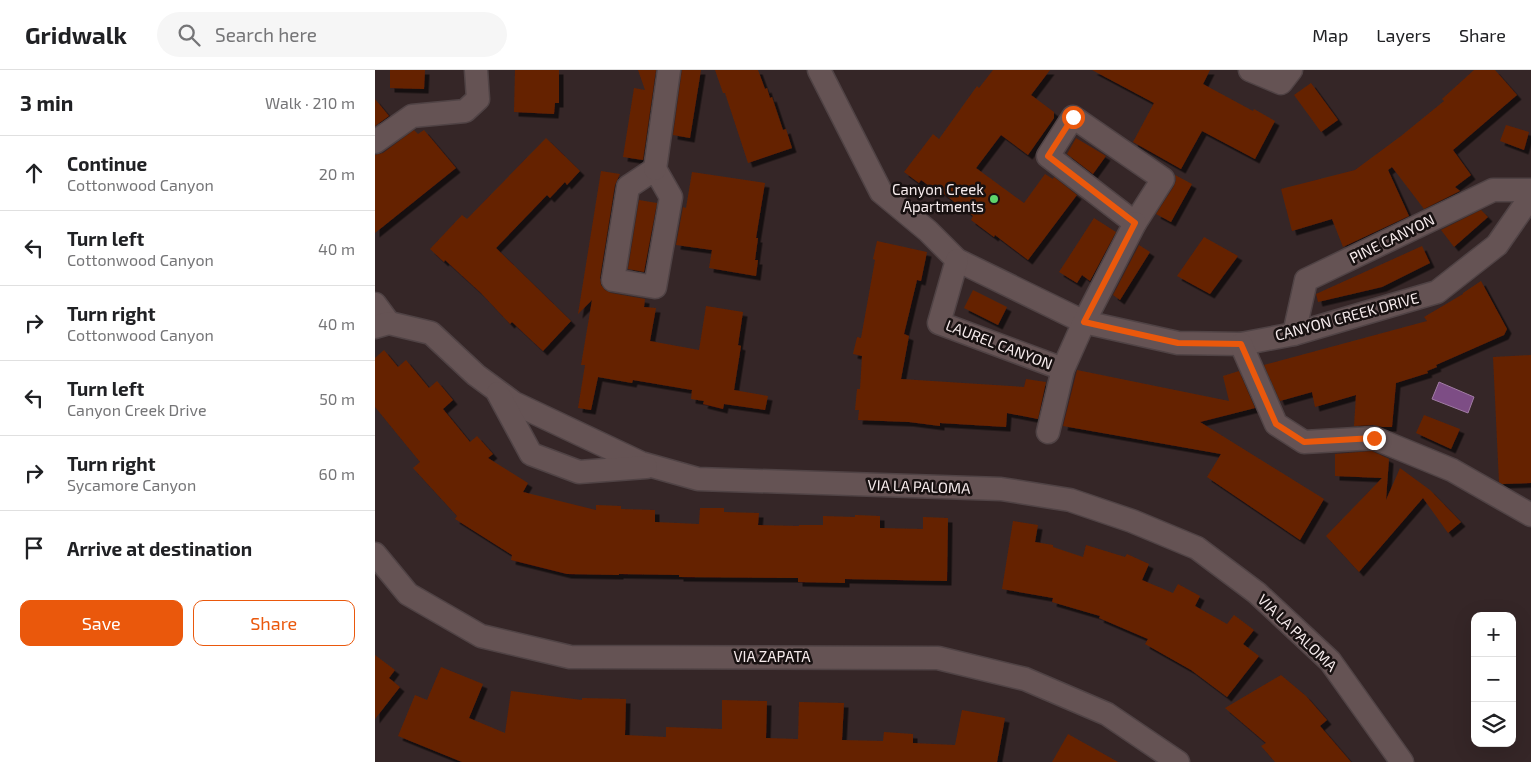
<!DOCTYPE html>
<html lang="en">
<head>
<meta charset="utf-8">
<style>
	body { margin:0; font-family:"Exo 2",sans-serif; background:#f6f6f6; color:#202124 }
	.controls { position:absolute; right:15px; bottom:15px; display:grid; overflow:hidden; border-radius:10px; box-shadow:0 5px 20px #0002 }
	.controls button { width:45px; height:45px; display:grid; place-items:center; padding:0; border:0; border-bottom:1px solid #e0e0e0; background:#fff; color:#202124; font:25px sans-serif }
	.stop { position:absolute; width:15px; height:15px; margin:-11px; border:4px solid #ea580c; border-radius:50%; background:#fff }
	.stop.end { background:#ea580c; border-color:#fff; box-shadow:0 1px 5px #0008 }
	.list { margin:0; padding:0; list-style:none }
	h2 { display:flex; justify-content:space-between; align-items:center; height:65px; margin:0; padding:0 20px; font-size:21px }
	h2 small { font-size:16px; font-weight:400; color:#757577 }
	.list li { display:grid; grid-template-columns:32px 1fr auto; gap:15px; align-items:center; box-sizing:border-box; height:75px; padding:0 20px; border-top:1px solid #e0e0e0 }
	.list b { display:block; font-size:19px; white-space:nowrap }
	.list p { margin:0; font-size:16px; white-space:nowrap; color:#757577 }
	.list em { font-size:16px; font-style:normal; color:#757577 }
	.actions { display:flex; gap:10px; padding:15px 20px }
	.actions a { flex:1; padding:11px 0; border:1px solid #ea580c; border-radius:10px; text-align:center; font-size:18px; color:#ea580c }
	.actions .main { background:#ea580c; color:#fff }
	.icon { flex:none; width:28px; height:28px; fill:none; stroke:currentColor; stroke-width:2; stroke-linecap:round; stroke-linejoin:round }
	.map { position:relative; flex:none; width:1156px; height:692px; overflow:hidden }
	header { display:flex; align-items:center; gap:30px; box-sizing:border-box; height:70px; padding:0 25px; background:#fff; border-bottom:1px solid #e0e0e0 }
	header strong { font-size:24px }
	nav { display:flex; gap:28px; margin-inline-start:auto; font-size:18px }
	.search { width:350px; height:45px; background:#f6f6f6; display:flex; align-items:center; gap:12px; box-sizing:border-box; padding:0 18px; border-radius:28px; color:#757577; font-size:19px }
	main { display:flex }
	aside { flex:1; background:#fff }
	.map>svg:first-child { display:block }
	.water { fill:#7d4d85; stroke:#a17ca4 }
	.building { fill:#652204; filter:url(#shadow) }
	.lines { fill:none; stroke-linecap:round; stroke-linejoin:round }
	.minor-casing { stroke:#504345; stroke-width:25 }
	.minor { stroke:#655354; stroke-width:22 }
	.route { stroke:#ea580c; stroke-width:6 }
	.poi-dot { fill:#5ed56c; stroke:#181111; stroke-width:2 }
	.labels { text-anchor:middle; stroke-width:5; stroke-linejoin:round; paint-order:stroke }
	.poi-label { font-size:15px; fill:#f6ebec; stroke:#181111; text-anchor:end }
	.street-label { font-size:15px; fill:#f6ebec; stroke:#181111 }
</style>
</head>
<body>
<header>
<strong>Gridwalk</strong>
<div class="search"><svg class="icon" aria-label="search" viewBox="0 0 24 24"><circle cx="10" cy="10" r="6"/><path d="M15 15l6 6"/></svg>Search here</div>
<nav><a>Map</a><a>Layers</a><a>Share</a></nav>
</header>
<main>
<aside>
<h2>3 min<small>Walk · 210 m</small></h2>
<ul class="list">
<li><svg class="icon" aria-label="ahead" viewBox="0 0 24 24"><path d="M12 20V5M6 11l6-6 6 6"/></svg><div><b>Continue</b><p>Cottonwood Canyon</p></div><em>20 m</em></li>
<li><svg class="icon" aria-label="left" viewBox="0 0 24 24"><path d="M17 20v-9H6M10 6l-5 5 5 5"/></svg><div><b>Turn left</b><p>Cottonwood Canyon</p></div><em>40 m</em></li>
<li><svg class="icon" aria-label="right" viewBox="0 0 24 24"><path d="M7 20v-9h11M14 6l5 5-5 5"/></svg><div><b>Turn right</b><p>Cottonwood Canyon</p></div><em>40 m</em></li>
<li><svg class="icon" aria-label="left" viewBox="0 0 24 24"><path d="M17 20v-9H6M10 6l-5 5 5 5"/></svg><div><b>Turn left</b><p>Canyon Creek Drive</p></div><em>50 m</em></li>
<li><svg class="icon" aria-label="right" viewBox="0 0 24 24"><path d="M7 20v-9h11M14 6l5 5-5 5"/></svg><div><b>Turn right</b><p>Sycamore Canyon</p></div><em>60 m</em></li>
<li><svg class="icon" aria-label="arrive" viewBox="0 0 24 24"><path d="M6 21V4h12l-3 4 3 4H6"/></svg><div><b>Arrive at destination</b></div></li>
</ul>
<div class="actions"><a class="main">Save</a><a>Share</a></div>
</aside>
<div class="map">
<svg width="1156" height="692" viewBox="0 0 1156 692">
	<defs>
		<filter id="shadow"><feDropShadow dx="4.5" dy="4.5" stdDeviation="0" flood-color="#0009"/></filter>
	</defs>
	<rect width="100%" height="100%" fill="#352627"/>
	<path class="water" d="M1064,312L1099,327L1093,343L1057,329Z"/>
	<g class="building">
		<path d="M15,0H50L49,19L15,18Z"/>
		<path d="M140,0H184V33H180L179,44L139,42Z"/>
		<path d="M263,0H281L268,90L248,87L259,18L270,20Z"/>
		<path d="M307,0H326L315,68L298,65Z"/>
		<path d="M340,0H383L390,19L392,18L395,28L397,27L408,60L411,59L417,78L373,93L350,23H348Z"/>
		<path d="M618,0H675L656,25L679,42V48L653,85L626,65L601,98L649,133L670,104L678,109L679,107L702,125L653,190L620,165L619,167L596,150L598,146L565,121L564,123L546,110L544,113L529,102L558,64L564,69L602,16L604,18Z"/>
		<path d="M717,0H835L828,14L878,41L879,39L900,51L880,89L827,61L806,99L758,72L779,33Z"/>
		<path d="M1099,0H1120L1142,25L1078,80L1096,105L1080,117L1085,121L1049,139L1017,97L1013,100L1034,146L968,177L957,149L917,161L906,119L980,100L1026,66L1069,31L1067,29Z"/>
		<path d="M936,13L963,50L946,62L919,25Z"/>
		<path d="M0,29L14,46L0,56Z"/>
		<path d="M1131,55L1154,62L1149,80L1125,71Z"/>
		<path d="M39,60L43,64L49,60L81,98L0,163V85L8,83Z"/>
		<path d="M171,68L205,101L192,115L190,112L175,128L172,125L121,178L196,251L168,281L137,252L135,254L106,223L70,190L69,192L55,179L87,145L92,149Z"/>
		<path d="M701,68L731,86L718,104L692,84Z"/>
		<path d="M226,101L245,104L240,115L225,208L226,215L230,220L236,223L270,229L269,237L281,238L275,271L324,280L331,236L368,242L363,275L366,276L359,320L393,326L390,340L349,334L348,339L328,334L329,331L316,329L317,320L258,310L257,313L223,307L216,340L203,338L210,295H206L217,230L203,244Z"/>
		<path d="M317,102L390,113L381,168H383L380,190H383L381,206L334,198L337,180L301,175L308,137L311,138Z"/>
		<path d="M800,105L817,114L796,152L781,144L799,116L801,110Z"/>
		<path d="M264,130L282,133L269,202L253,199Z"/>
		<path d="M1106,140L1113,147L1079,177L1066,160Z"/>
		<path d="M719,148L741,162L715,211L707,205L702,213L684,202Z"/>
		<path d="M829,167L863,186L835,224L802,206Z"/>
		<path d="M502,171L552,182L546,211L542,210L529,264L534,266L526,309L649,317L651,309L671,312L663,349L632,343L631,357L565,353V356L534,352L483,350L484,340H480L482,319H485L487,286L478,284L482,267L486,268L500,190L498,189Z"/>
		<path d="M764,175L775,182L745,230L738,225Z"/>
		<path d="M1047,176L1055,193L1007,217L943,232L941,224Z"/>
		<path d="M1106,211L1132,259L1129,265L1061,295L1062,297L1052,301L1053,303L1021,313L1017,357H1008L998,355L979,356L981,325L940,337L937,322L905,331L889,295L1052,251L1049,247L1088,224V223Z"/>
		<path d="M598,220L632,237L623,255L589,238Z"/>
		<path d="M9,280L23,297L31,290L54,318L62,311L78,330L68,339L95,372L102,366L118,384L113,388L153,413L148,422L221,440V435L246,436V439L280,440V452L324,454L325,438H349V442L384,443L383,455L424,456V455H448V446L480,447V445L505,446V458L548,459V447L573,448L572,511L470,509V513L423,512V508L304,507V505L244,504V505L192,504L136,490L137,485L80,449L82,446L38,398L45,392L0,337V288Z"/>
		<path d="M1156,285V413L1127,414L1124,412L1118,287Z"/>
		<path d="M702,300L854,331L848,306L864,301L880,338L825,352L949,429L925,470L832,407L846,384L688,356Z"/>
		<path d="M1049,345L1085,359L1076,379L1041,363Z"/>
		<path d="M997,381L1014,389L1011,430L1025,398L1055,420L1086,452L1073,463L1048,428L984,502L951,466L1007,408L960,406V384Z"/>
		<path d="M638,451L663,455L660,472L678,475V477L708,487L711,475L750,487L752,484L774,494L767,510L798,523L803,514L825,526L820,536L852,554L859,545L879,560L868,574L884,586L852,627L816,600L770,574L773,569L724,548L725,546L677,532L678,528L627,519Z"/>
		<path d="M0,585L20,600L14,608L25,617L0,649Z"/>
		<path d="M66,597L108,614L94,648L130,663L136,621L207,630V628L251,629L250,665L291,667V657L347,659V630L392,631L391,668L423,669L424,632L469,633L467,670L508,671L509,662L538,664V673L580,675L587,640L630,648L622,692H87L23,666L40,625L52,630Z"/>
		<path d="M906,605L931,626L952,650L945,656L976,692H900L886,676L891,673L850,638Z"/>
		<path d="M693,664L743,692H677Z"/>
	</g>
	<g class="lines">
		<g class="minor-casing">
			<g id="minor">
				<path d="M444,0L506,122L553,161L582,190L709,252L803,273L866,274L919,264L1062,222L1122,175L1156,126"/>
				<path d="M875,0L906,13L916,0"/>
				<path d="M698,47L788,109L760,153L673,86Z"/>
				<path d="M0,72L37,46L90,41L103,29L101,0"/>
				<path d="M280,99L296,127L280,217L238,210L253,117Z"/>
				<path d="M280,99L294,0"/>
				<path d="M582,190L564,253L688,299"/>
				<path d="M0,234L14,253"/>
				<path d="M0,257L14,253L56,263L101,305L139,333L266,393L323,409L626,419L695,430L757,451L822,478L882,523L955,591L1027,692"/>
				<path d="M919,264L931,210L1118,120H1156"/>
				<path d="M866,274L901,354L929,372L999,368L1077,400L1156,445"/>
				<path d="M123,323L156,384L204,402L271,397"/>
				<path d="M673,362L688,299L709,252L760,153"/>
				<path d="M0,484L33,524L106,566L195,587L563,588L650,609L732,644L803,692"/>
			</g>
		</g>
		<use href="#minor" class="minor"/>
	</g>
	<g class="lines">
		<path class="route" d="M698,47L673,86L760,153L709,252L803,273L866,274L901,354L929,372L999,368"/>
	</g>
	<circle class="poi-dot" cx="619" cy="129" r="5"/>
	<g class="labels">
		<g class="poi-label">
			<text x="609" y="125">Canyon Creek<tspan x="609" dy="17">Apartments</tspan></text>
		</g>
		<g class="street-label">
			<text transform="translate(1017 169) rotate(-26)" y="5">PINE CANYON</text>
			<text transform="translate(972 247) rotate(-15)" y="5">CANYON CREEK DRIVE</text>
			<text transform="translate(624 275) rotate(21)" y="5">LAUREL CANYON</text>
			<text transform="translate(544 417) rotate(2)" y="5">VIA LA PALOMA</text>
			<text transform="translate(922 563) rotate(44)" y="5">VIA LA PALOMA</text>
			<text x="397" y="592">VIA ZAPATA</text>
		</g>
	</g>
</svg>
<div class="controls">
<button>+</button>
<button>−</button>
<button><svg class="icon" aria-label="layers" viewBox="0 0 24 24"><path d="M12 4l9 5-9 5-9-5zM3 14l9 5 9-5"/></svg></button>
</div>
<div class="stop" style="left:698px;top:47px"></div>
<div class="stop end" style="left:999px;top:368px"></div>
</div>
</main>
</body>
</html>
